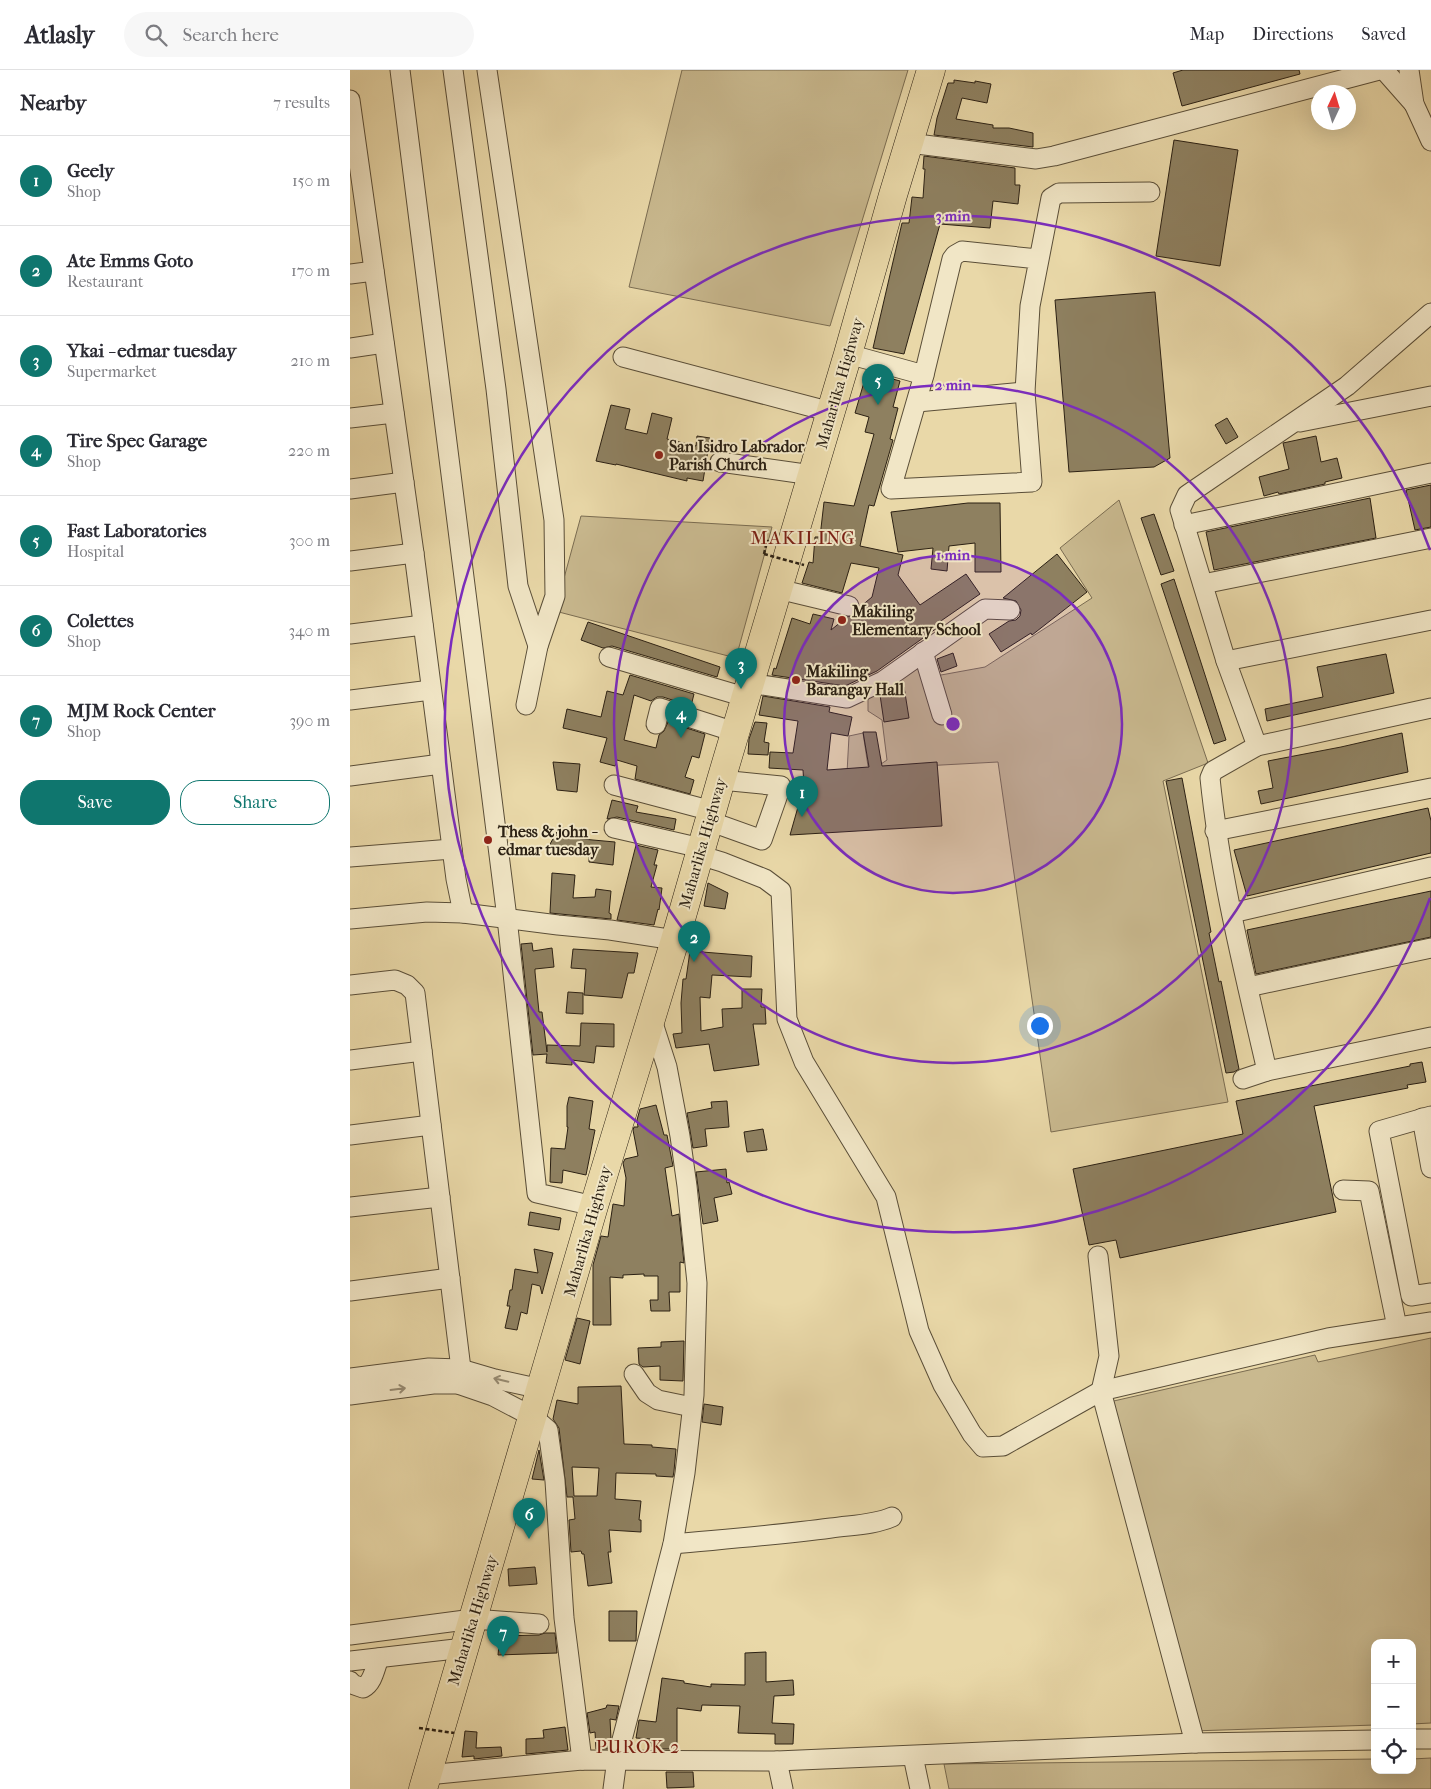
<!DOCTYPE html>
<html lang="en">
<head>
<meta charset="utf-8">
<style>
	body { margin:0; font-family:"IM FELL French Canon",serif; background:#f7f7f7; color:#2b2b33 }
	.controls { position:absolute; right:15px; bottom:15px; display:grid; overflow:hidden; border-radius:10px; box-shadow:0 5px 20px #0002 }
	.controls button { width:45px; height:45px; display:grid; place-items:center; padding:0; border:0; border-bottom:1px solid #e1e1e2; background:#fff; color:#2b2b33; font:25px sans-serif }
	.compass { position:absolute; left:961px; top:15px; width:45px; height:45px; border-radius:50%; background:#fff; box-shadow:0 5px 20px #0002; rotate:4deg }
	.you { position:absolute; left:689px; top:955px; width:18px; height:18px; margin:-12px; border:4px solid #fff; border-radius:50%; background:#1a73e8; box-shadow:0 0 0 8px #1a73e833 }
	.badge { display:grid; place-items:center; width:32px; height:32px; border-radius:50%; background:#0f766e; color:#fff; font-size:16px; font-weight:700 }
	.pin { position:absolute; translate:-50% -41px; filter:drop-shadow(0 1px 2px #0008) }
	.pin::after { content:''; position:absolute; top:26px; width:18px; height:15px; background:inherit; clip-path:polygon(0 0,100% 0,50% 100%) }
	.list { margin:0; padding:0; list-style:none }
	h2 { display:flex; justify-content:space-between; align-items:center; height:65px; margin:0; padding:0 20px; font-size:21px }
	h2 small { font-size:16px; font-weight:400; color:#7c7c81 }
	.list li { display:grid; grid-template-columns:32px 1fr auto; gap:15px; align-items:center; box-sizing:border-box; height:90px; padding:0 20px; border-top:1px solid #e1e1e2 }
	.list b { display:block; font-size:19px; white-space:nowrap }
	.list p { margin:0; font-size:16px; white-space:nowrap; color:#7c7c81 }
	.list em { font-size:16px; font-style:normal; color:#7c7c81 }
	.actions { display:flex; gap:10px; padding:15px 20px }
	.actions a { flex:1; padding:11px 0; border:1px solid #0f766e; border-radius:20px; text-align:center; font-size:18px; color:#0f766e }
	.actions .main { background:#0f766e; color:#fff }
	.icon { flex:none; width:28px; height:28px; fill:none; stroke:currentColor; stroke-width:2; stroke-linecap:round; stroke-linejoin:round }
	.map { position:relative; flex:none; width:1081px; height:1719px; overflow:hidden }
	header { display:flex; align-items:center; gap:30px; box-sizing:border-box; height:70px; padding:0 25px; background:#fff; border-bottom:1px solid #e1e1e2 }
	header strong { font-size:24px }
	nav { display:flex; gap:28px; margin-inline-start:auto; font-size:18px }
	.search { width:350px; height:45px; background:#f7f7f7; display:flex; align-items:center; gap:12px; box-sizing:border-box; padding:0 18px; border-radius:28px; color:#7c7c81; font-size:19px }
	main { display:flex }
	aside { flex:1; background:#fff }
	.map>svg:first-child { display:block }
	.green { fill:#c9b98f; stroke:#7a6c51 }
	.building { fill:#8e8060; stroke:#2b2013; fill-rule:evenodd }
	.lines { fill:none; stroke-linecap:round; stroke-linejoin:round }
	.minor-casing { stroke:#5a4e38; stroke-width:21 }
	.highway-casing { stroke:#2b2013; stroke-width:29 }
	.path { stroke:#2b2013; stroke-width:2.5; stroke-dasharray:4 2.5; stroke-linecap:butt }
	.minor { stroke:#f1e6c6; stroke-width:19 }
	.highway { stroke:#e9d8a8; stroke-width:28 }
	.path-bridge { stroke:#2b2013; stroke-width:2.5; stroke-dasharray:4 2.5; stroke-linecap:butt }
	.oneway { stroke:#988d75 }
	.ring { fill:none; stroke:#7b2cbf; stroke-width:2.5 }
	.poi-dot { fill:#8f2418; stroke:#f1e6c6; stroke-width:2 }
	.labels { text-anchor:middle; stroke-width:4; stroke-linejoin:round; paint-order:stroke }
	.street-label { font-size:16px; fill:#2b2013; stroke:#f1e6c6 }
	.poi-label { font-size:16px; font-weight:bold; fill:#2b2013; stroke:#f1e6c6; text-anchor:start }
	.neighbourhood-label { font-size:18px; letter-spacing:1px; fill:#7a1f14; stroke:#f1e6c6 }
	.quarter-label { font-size:19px; letter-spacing:1px; fill:#7a1f14; stroke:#f1e6c6 }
	.centre { fill:#7b2cbf; stroke:#f1e6c6; stroke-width:2.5 }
	.ring-label { font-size:15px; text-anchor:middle; font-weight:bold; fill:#7b2cbf; stroke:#f1e6c6; stroke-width:4; stroke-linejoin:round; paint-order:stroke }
</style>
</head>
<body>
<header>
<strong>Atlasly</strong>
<div class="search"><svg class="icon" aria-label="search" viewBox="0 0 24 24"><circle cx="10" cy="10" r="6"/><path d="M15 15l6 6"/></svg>Search here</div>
<nav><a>Map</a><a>Directions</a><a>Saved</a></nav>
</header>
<main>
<aside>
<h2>Nearby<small>7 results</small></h2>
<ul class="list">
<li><span class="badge">1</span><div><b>Geely</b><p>Shop</p></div><em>150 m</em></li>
<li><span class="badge">2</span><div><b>Ate Emms Goto</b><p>Restaurant</p></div><em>170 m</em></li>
<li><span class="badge">3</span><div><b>Ykai - edmar tuesday</b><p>Supermarket</p></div><em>210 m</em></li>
<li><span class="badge">4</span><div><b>Tire Spec Garage</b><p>Shop</p></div><em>220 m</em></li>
<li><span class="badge">5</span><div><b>Fast Laboratories</b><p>Hospital</p></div><em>300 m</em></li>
<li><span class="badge">6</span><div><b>Colettes</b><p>Shop</p></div><em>340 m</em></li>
<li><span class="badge">7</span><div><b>MJM Rock Center</b><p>Shop</p></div><em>390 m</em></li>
</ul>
<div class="actions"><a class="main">Save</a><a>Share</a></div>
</aside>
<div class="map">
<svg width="1081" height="1719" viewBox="0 0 1081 1719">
	<rect width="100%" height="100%" fill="#e9d8a8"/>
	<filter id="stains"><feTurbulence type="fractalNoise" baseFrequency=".004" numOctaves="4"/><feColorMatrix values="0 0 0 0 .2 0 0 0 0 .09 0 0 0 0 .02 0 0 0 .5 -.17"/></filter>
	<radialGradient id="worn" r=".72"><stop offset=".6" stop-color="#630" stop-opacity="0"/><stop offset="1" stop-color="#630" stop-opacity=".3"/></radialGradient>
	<g class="green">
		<path d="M332,0H558L480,256L279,217Z"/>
		<path d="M769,430L858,693L813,711L878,1032L701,1062L648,692L554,697L497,703L499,666L513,663L518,696L531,694L537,690L532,650L518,641V622L575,591L580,607L635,597L742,528L710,478Z"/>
		<path d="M231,446L422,457L386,588L205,541Z"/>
		<path d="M1081,1268V1653L1062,1654V1573H1025V1655L842,1661L755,1333L965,1285L968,1292Z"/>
		<path d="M1081,1688V1719H599L594,1694L1025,1689V1700H1062V1689Z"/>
	</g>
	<g class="building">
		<path d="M833,0H949L950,4L832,36L823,3Z"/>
		<path d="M604,10L625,13V11L641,14L637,33L612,28L606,49L643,55V58H659L683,63V77L584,65L587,48L598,13H604Z"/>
		<path d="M824,70L888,80L870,196L806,186Z"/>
		<path d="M574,86L665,98V115H670L668,134L643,131L640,158L590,154L554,284L523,278L552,153H559L562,127L573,128L575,99H573Z"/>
		<path d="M805,222L820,388L804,397L719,402L705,230Z"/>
		<path d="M517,302L550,311L543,337L548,338L540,369L543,370L524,436L519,435L510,476L553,485L548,505L570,535L616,504L630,524L585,555L587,558L527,601L495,616L422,605L424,598L426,599L442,548L460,554L463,544L484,549L481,560L497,547L507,544L510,537L522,527L529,498L501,493L492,523L452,513L459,492L463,493L465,467H470L474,432L504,436L524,364L515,362L519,347L505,343Z"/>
		<path d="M261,335L280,339L275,359L297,364L302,343L322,348L317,369L346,376L347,366L360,368L353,411L337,408V411L266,394V395L246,391Z"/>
		<path d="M877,348L888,367L876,374L865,355Z"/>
		<path d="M966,366L971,392L987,388L992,408L975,412V414L929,424L928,422L914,426L909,407L939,399L933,373Z"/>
		<path d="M1081,415V457L1065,460L1056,420Z"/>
		<path d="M1020,428L1026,468L864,500L856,462Z"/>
		<path d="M618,433H650L651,502H625V473L599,476L597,501L581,499L583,478L548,482L541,442Z"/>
		<path d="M804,444L824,501L811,505L791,448Z"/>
		<path d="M707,484L737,522L682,565L681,563L651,582L639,564L659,551L666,550L670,546L671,540L666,531L653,528Z"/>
		<path d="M824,509L876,670L864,674L811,514Z"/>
		<path d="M238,552L370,597L367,607L262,576L253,578L231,570Z"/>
		<path d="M603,583L607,596L591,602L587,589Z"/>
		<path d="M1036,584L1044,623L917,651L915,639L973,627L967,597Z"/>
		<path d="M280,605L344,624L341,636L313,627H307L301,631L284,625L274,670L306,678L309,665L314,661L318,652L355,664L349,688L342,686L335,707L344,710L340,724L285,709L287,696L267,690L265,696L250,692L257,668L213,658L217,639L251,647L257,621L273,625Z"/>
		<path d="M554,617L559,648L534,652L530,625L541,619Z"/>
		<path d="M413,626L480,637L479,642L502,647L498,666L481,663L477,700L519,697L513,662H526L532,696L587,692L592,756L440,765L454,716L453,700L419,698L420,682L443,683L448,651L409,645Z"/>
		<path d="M405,652L417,653L414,672L419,673L418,685L398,684L399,669Z"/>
		<path d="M1052,663L1058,702L911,734L908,721L923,718L918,691L991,677Z"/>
		<path d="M203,692L230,694L227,722L207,720Z"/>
		<path d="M832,708L861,862L859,863L869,912L871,911L889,999L884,1002L876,1003L816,711Z"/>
		<path d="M262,730L288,736L286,742L326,749L324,760L267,747L257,749Z"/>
		<path d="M1078,738L1081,751V783L897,826L884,780Z"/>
		<path d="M209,758L221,759V768L265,772L263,795L239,792V784L199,776Z"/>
		<path d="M286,775L308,780L304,795H307L301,817L312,818L309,840L308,839L304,855L267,850Z"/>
		<path d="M202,803L225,805L223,828L245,827L246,819L261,821L259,843L261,844V849L200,843Z"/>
		<path d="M358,813L378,823L375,839L354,836Z"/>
		<path d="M1081,821V867L906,904L897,860Z"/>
		<path d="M182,873L183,881L202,878L204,897L185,899V902L189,942H192L197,982V975L230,976L231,953L264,954V977L246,976L244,993L222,990V995L196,993L197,984L183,985L171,874Z"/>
		<path d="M223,879L288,883L284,903H278L272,928L234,925L236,899L221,898Z"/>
		<path d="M340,881L402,886L401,907L362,905L360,928L350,927L351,961L373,957L372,939L392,938V919H412L411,937H415L416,954H403L409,995L364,1001L359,974L326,978L323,964L332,963L331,933L333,909H336Z"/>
		<path d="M218,922L233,923V944L216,943Z"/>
		<path d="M1072,992L1076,1012L1057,1015L1058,1018L964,1036L986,1142L770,1188L766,1170L739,1175L723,1099L893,1064L886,1031L1060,996V994Z"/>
		<path d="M219,1027L243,1031L239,1059L245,1060L236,1105L213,1100L212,1113L200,1112L201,1078L215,1079L218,1057H217V1036Z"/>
		<path d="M377,1031L379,1057L355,1059L357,1076L343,1078L337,1043L362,1038L361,1032Z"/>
		<path d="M306,1035L314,1065H317L323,1096L315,1098L322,1146L329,1144L334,1193L330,1192V1222H319L320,1241H301L300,1230H308V1206H294V1204L273,1205V1208L260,1207L261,1255H243V1195L251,1166L258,1167L263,1134L274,1136L276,1108L273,1093L275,1089L288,1086L283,1060L284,1057H288L287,1050L290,1039Z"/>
		<path d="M413,1059L417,1080L397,1082L394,1062Z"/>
		<path d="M376,1099L377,1113L379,1112L382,1124L364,1128L368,1151L353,1154L346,1102Z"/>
		<path d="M180,1142L211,1148L209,1160L178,1155Z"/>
		<path d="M184,1179L203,1183L192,1224L190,1216L182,1214L177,1244L171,1242L167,1260L155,1258L160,1236H157L160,1220H162L165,1199L188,1203Z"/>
		<path d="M227,1248L240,1251L230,1294L215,1290Z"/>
		<path d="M334,1271L333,1311L310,1310V1296L293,1297L289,1294L288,1278L311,1277V1272Z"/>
		<path d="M271,1316L274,1374L302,1375V1377L326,1379L324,1401L323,1407L306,1406V1404L266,1403L265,1429L291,1431L289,1450H291V1462L259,1460L261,1482H258L262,1513L238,1516L234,1484H232L231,1481L221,1482L219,1450L225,1449L223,1427H217L209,1358L203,1349L207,1330L228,1334V1317ZM222,1397L249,1398L247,1426H224Z"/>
		<path d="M354,1334L373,1337L371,1355L352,1352Z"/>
		<path d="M189,1380L194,1410L182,1409Z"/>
		<path d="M185,1497L187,1514L159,1516L158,1499Z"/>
		<path d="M259,1541H287L286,1571H259Z"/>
		<path d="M195,1563H205L207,1583L148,1585L150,1566L189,1565Z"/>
		<path d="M416,1582V1612L443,1610L444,1625L424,1626L422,1653L444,1654L443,1674H425V1664L388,1663L390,1636L352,1635L351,1641L327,1638V1679H307V1676H300V1669L286,1668L289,1650L306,1652L312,1608L334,1611V1613L361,1617V1614L395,1615V1583Z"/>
		<path d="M257,1635L269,1636L266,1650L260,1649L261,1669L258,1679H246L245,1662L240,1663L237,1643L256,1638Z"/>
		<path d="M215,1657L218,1680L176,1684V1669L194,1668L193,1660Z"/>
		<path d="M115,1661L127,1662L126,1678L151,1677L152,1686L124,1689V1686L112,1687Z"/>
		<path d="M316,1702H343L344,1717L317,1718Z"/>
	</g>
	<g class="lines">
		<g class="minor-casing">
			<g id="minor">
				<path d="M50,0L157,848L187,1123L244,1136"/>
				<path d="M103,0L146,319L168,516L188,576"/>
				<path d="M137,0L204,450L205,526L188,576L176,635"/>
				<path d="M1034,0L1064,34"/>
				<path d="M1059,0L1064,34L1081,71"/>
				<path d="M0,30L64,483L106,809L113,843"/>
				<path d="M559,73L686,89L704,86L1029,0"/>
				<path d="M688,189L612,181L605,185L602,189L574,305L541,419L682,412L675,322L680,236L701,128L709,123L800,122"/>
				<path d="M0,204L24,201"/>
				<path d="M0,278L34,273"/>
				<path d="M498,284L574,305"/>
				<path d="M273,287L481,342"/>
				<path d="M567,332L675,322"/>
				<path d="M0,348L44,343"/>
				<path d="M950,352L1081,326"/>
				<path d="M370,392L462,405"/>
				<path d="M0,419L54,412"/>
				<path d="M834,455L1081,403"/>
				<path d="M0,491L64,483"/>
				<path d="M853,514L1081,468"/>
				<path d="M428,519L499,536"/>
				<path d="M0,564L73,555"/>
				<path d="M573,582L592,645"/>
				<path d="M259,587L395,627"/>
				<path d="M876,591L1081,550"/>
				<path d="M399,613L497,628L533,611L635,539L660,540"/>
				<path d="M0,630L81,620"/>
				<path d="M306,654L310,638L385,662"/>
				<path d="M907,676L876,591L830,440L837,425L997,316L1081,243"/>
				<path d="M0,706L91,694"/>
				<path d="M264,715L362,741"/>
				<path d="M359,751L412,770L431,716L371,710"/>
				<path d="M264,758L351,778"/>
				<path d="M865,761L1081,718"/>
				<path d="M349,785L372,792L415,809L431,821L437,949L454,992L536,1127L569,1261L593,1315L622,1364L633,1377L653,1376L751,1321L978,1268L1081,1252"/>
				<path d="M0,787L102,779"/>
				<path d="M882,843L1081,797"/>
				<path d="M0,849L77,842L113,843L208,855L260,860L325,870"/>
				<path d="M0,915L45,910L57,915L65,923L111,1299L108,1314"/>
				<path d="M898,917L1081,878"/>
				<path d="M0,990L72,981"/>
				<path d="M917,1001C895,905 870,807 860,708L863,701L907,676L1081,638"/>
				<path d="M893,1009L917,1001L1081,967"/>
				<path d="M1081,1046L1029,1061L1061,1226L1081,1223"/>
				<path d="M1072,1048L1081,1098"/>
				<path d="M0,1065L81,1055"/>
				<path d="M993,1120L1019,1121L1047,1257"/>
				<path d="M0,1137L90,1127"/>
				<path d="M748,1186L759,1286L751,1321L845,1673"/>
				<path d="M0,1221L100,1208"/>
				<path d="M284,1304L297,1323L308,1330L342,1337"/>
				<path d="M0,1308L79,1298L111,1299L145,1309L191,1319"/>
				<path d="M0,1325L83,1314H108L143,1326L183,1347L198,1360L205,1411L214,1548L232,1690"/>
				<path d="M323,1474C376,1469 429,1465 481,1458C501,1455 524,1455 542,1447"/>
				<path d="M0,1565L123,1549L189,1554"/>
				<path d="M0,1591L114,1578"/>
				<path d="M0,1611L2,1614L13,1618C23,1613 25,1598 29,1588"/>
				<path d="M1062,1669H1081"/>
				<path d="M563,1686L570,1719"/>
				<path d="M427,1691L433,1719"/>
				<path d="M77,1705L232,1690L427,1691L845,1673L1025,1670"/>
				<path d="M263,1719L267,1689L323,1474L335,1403L344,1325L347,1213L337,1116L330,1066L317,997L301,947"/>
			</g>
		</g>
		<g class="highway-casing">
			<path id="highway" d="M73,1719L244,1136L325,870L371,710L498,284L543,125L581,0"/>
		</g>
		<path class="path" d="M414,484L417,471L420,472"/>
		<use href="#minor" class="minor"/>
		<use href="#highway" class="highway"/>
		<g class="path-bridge">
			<path d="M414,484L454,495"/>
			<path d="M69,1658L104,1663"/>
		</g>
	</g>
	<defs><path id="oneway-shaft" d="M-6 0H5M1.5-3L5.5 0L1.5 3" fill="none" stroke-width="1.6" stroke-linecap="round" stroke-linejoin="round" transform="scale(1.25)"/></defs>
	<g class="oneway">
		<use href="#oneway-shaft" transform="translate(151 1310) rotate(-167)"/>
		<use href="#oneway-shaft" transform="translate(48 1319) rotate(-7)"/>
	</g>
	<circle cx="603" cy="654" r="169" fill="#7b2cbf" fill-opacity=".12"/>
	<g class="ring">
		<circle cx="603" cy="654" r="169"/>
		<circle cx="603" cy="654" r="339"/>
		<path d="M1080 828A508 508 0 1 1 1080 480"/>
	</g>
	<g class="poi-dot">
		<circle cx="309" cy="385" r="5"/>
		<circle cx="492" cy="550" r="5"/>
		<circle cx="446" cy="610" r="5"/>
		<circle cx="138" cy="770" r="5"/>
	</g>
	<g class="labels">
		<g class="street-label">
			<text transform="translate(489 313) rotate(-74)" y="6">Maharlika Highway</text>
			<text transform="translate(352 773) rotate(-74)" y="6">Maharlika Highway</text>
			<text transform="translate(237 1161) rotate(-74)" y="6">Maharlika Highway</text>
			<text transform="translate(122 1550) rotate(-73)" y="6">Maharlika Highway</text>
		</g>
		<g class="poi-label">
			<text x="319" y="382">San Isidro Labrador<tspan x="319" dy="18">Parish Church</tspan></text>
			<text x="502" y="547">Makiling<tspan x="502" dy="18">Elementary School</tspan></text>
			<text x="456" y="607">Makiling<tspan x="456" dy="18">Barangay Hall</tspan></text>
			<text x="148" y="767">Thess &amp; john -<tspan x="148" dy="18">edmar tuesday</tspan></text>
		</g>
		<g class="neighbourhood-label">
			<text x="288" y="1683">PUROK 2</text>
		</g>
		<g class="quarter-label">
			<text x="453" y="474">MAKILING</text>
		</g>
	</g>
	<circle cx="603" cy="654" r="8" class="centre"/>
	<g class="ring-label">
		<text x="603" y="151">3 min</text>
		<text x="603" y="320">2 min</text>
		<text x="603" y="490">1 min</text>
	</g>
	<rect width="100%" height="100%" filter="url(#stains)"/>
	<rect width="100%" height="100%" fill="url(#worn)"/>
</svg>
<div class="controls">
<button>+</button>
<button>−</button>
<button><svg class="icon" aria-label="locate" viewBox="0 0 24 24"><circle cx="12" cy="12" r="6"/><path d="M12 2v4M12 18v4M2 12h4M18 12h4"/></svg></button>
</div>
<svg class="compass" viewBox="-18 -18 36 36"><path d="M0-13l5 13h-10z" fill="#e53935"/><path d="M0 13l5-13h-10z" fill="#7c7c81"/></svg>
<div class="you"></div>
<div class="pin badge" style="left:452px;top:747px">1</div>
<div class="pin badge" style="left:344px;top:892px">2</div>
<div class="pin badge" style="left:391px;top:619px">3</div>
<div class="pin badge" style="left:331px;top:668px">4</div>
<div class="pin badge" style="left:528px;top:335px">5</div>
<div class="pin badge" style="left:179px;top:1469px">6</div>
<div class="pin badge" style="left:153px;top:1587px">7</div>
</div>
</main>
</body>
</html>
